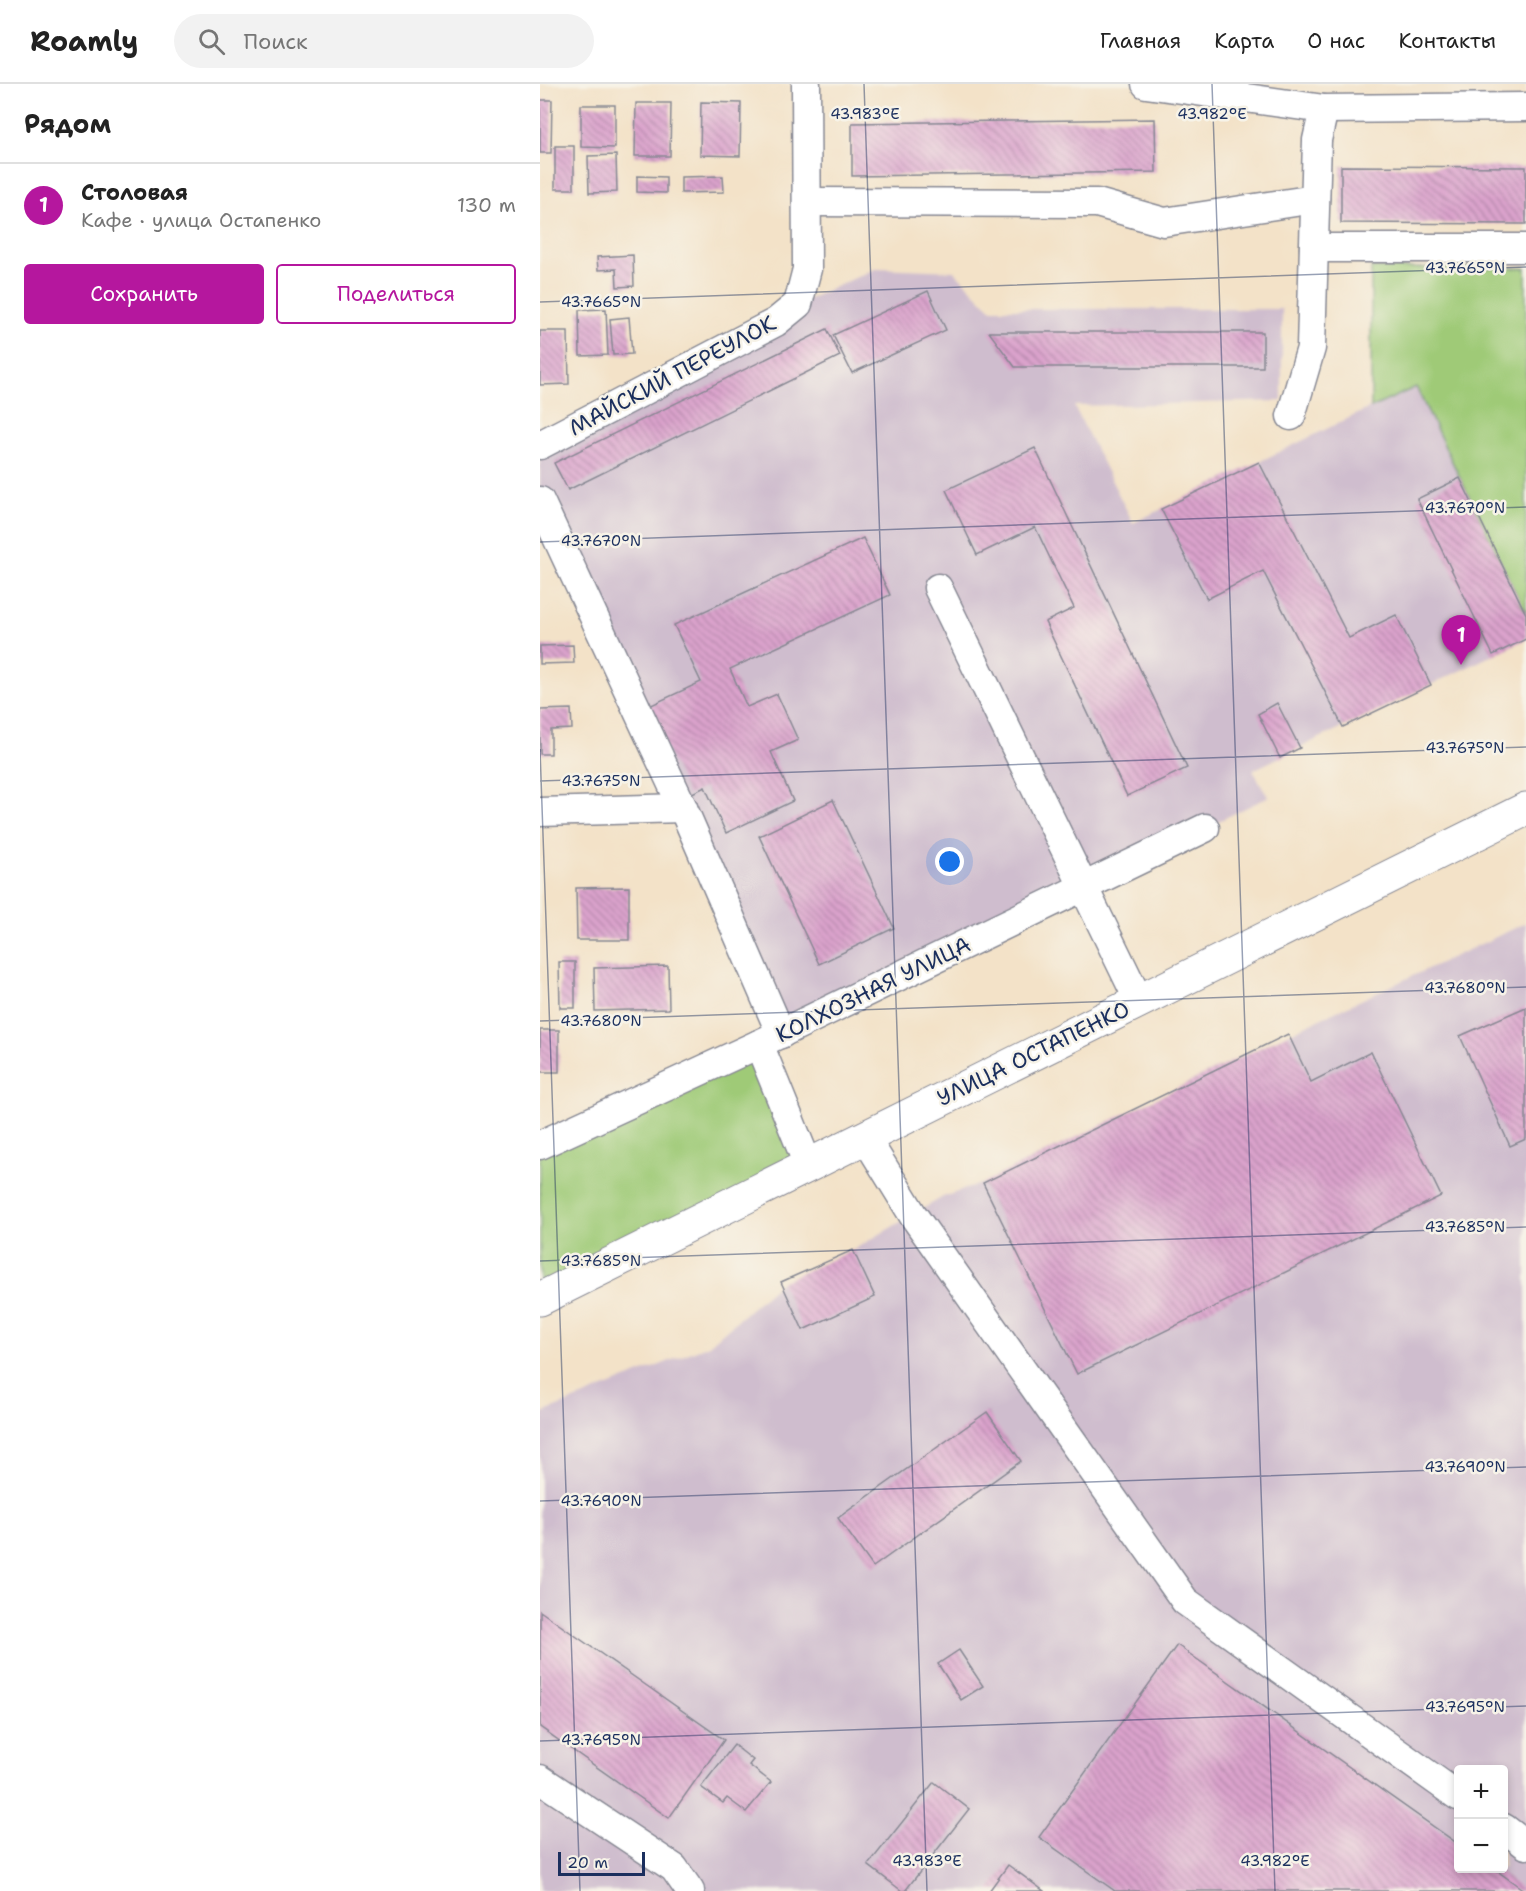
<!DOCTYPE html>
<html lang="ru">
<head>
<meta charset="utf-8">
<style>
	body { margin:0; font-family:"Shantell Sans",sans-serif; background:#f2f2f2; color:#222 }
	.controls { position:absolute; right:18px; bottom:18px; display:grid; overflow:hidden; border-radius:6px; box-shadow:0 3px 9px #0003 }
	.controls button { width:54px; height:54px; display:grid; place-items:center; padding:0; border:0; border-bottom:2px solid #e0e0e0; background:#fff; color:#222; font:30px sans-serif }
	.scale { position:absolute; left:18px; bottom:15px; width:87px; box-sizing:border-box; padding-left:6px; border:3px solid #1b2f5e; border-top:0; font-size:16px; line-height:21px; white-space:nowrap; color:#1b2f5e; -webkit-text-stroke:4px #f7f3e8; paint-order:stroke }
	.you { position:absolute; left:410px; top:778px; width:21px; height:21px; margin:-15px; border:4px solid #fff; border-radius:50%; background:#1a73e8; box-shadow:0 0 0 9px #1a73e833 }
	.badge { display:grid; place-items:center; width:39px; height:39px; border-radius:50%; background:#b5179e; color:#fff; font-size:20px; font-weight:700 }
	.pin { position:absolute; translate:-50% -50px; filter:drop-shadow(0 2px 3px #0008) }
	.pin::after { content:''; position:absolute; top:32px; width:21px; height:18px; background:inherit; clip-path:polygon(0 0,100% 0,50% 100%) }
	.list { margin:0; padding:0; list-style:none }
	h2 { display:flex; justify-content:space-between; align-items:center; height:78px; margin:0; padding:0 24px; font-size:26px }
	h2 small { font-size:20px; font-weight:400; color:#767676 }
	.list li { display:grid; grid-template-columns:39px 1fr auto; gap:18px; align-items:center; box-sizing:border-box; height:84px; padding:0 24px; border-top:2px solid #e0e0e0 }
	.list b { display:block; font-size:22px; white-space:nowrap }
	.list p { margin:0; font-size:20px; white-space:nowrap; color:#767676 }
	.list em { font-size:20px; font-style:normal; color:#767676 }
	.actions { display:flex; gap:12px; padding:18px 24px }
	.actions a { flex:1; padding:14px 0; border:2px solid #b5179e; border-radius:6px; text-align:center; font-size:21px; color:#b5179e }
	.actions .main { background:#b5179e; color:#fff }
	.icon { flex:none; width:33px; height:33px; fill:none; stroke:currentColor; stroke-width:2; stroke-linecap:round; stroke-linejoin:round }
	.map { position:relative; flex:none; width:986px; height:1807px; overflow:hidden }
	header { display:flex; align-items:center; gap:36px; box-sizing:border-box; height:84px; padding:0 30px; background:#fff; border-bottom:2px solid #e0e0e0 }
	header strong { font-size:28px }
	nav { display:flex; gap:33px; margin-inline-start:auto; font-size:21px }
	.search { width:420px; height:54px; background:#f2f2f2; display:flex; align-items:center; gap:15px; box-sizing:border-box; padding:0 21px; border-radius:33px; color:#767676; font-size:22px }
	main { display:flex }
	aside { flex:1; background:#fff }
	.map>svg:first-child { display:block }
	.industrial { fill:#cfbdce; fill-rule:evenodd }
	.grass { fill:#9fca77; stroke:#5d7c6a; stroke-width:1.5 }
	.building { fill:url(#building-back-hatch) }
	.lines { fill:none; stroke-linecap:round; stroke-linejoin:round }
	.minor-casing { stroke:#878893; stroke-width:31 }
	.major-casing { stroke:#878893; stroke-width:35 }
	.minor { stroke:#fff; stroke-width:28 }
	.major { stroke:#fff; stroke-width:33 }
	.ticks { fill:none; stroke:#1b2f5e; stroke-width:1.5; stroke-opacity:0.45 }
	.labels { text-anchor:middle; stroke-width:5; stroke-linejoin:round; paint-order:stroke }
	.street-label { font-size:22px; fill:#1b2f5e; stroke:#f7f3e8 }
	.ticks-label { font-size:15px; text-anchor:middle; fill:#1b2f5e; stroke:#f7f3e8; stroke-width:5; stroke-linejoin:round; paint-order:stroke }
</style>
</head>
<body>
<header>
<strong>Roamly</strong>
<div class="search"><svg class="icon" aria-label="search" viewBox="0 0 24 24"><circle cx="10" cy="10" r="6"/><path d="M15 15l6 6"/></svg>Поиск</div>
<nav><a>Главная</a><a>Карта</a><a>О нас</a><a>Контакты</a></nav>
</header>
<main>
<aside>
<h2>Рядом<small></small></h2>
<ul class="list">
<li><span class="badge">1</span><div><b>Столовая</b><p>Кафе · улица Остапенко</p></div><em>130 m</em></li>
</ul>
<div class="actions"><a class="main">Сохранить</a><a>Поделиться</a></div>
</aside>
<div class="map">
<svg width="986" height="1807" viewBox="0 0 986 1807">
	<defs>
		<pattern id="building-back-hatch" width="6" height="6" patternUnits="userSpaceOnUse" patternTransform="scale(1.5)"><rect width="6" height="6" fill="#dba3cc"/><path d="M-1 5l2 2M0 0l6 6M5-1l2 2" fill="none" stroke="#b185a9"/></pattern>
	</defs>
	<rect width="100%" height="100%" fill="#f7f3e8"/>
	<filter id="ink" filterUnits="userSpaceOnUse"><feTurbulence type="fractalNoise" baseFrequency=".0167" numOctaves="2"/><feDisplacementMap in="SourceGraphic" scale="12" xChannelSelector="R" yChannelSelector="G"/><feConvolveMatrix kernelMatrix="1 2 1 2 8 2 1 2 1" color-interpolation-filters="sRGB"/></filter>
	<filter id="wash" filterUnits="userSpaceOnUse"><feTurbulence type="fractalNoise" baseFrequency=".008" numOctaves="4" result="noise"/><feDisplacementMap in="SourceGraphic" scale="24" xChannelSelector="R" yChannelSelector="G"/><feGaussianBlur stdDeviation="1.35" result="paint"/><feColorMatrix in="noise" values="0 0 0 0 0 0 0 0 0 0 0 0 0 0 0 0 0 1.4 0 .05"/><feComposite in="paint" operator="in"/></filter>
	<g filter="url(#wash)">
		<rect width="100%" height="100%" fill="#f3e2c8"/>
		<g class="industrial">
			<path d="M337,184L414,187L451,225H742V317L534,322L593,439L875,302L986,530V555L713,686L728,713L241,950L0,417V361L258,220Z"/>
			<path d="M986,839V1807H0V1330L169,1261L241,1198L313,1166L403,1113L443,1099L748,950ZM918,1686H964V1784H918Z"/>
		</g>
		<g class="grass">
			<path d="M831,184H986V530L876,303L831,324Z"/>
			<path d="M219,960L268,1081L0,1215V1061Z"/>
		</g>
		<g id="blocks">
			<g class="building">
				<path d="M0,16H12L11,69H0Z"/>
				<path d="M161,18L201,19L200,72L160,71Z"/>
				<path d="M96,19H131L130,72H95Z"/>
				<path d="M41,21H75V64L41,63Z"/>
				<path d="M615,35L616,88L312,92V39Z"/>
				<rect x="15" y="62" width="19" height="43"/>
				<path d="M76,71L77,108L49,109L48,72Z"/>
				<path d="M801,82L986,83V140L801,139Z"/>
				<path d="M97,92L126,93V109L97,108Z"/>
				<path d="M183,92L184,108L141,109V93Z"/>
				<path d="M93,171L94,202L77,203L76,185L58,186L57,173Z"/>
				<path d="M388,207L406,246L312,289L293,251Z"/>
				<path d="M66,225L68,271L40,272L39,226Z"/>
				<path d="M89,233L92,270L73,271L70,235Z"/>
				<path d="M287,245L300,272L28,406L14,379Z"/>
				<path d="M0,247H28L29,300L0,301Z"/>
				<path d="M449,248H723V283H475Z"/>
				<path d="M495,364L647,684L587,712L505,538L534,524L495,443L437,471L406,406Z"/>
				<path d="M719,378L809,554L856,531L891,601L803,643L723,487L667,515L621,425Z"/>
				<path d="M920,394L986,530V555L953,571L877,415Z"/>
				<path d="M323,454L350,511L190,585L207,623L237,610L258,656L231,668L253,717L186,749L165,703L148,711L107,623L161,598L134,541Z"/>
				<path d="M33,561L34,579L0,580V562Z"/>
				<path d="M737,619L760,664L740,674L718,630Z"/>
				<path d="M31,625L32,645L11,646V670H0V626Z"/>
				<path d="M293,716L354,844L279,880L219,752Z"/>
				<path d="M89,803V856H37L36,804Z"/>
				<path d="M19,878H35V924H20Z"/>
				<path d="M128,882L129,925L55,927L54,884Z"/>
				<path d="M986,923V1055L970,1062L920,952Z"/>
				<rect x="0" y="946" width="19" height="42"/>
				<path d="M748,950L771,998L831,968L901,1112L537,1290L443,1099Z"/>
				<path d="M313,1166L335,1213L263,1246L241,1198Z"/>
				<path d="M447,1328L481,1377L333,1483L298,1434Z"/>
				<path d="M0,1527L184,1656L129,1734L0,1643Z"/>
				<path d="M637,1561L918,1760V1784H953L985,1807H575L499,1753Z"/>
				<path d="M419,1566L443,1602L421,1616L398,1580Z"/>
				<path d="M194,1661L213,1676L209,1681L231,1698L206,1728L187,1714L183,1719L161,1703Z"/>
				<path d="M394,1698L429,1725L365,1807H362L328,1781Z"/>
				<path d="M468,1781L504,1807H449Z"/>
			</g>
		</g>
	</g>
	<g filter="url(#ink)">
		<use href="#blocks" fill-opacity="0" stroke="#878893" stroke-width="1.5"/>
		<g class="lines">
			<g class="minor-casing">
				<g id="minor">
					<path d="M606,0L784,25L986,23"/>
					<path d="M267,118L557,119L624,138L775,115"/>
					<path d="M774,164H986"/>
					<path d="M751,332L771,264L777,56L784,25"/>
					<path d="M0,361L236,238L258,220L267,185L266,0"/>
					<path d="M0,417L143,724L241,950"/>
					<path d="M398,504L599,917"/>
					<path d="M0,728L143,724"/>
					<path d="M219,960L268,1081"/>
					<path d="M325,1053L373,1131L645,1517L918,1712"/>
					<path d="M0,1061L219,960L665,744"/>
					<path d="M0,1695L134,1784L150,1807"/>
					<path d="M964,1744L986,1761"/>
				</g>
			</g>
			<g class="major-casing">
				<path id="major" d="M0,1215L986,725"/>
			</g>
			<use href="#minor" class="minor"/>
			<use href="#major" class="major"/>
		</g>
	</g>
	<path class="ticks" d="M324,0L387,1807M672,0L735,1807M0,218L986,183M0,458L986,423M0,665L40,1807M0,697L986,663M0,937L986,903M0,1177L986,1143M0,1417L986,1383M0,1657L986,1622"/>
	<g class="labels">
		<g class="street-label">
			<text transform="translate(132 291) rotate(-28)" y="8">МАЙСКИЙ ПЕРЕУЛОК</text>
			<text transform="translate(333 905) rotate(-26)" y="8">КОЛХОЗНАЯ УЛИЦА</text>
			<text transform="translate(493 969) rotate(-26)" y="8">УЛИЦА ОСТАПЕНКО</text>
		</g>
	</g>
	<g class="ticks-label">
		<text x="325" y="35">43.983°E</text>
		<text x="672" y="35">43.982°E</text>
		<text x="925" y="189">43.7665°N</text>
		<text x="61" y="223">43.7665°N</text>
		<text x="925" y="429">43.7670°N</text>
		<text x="61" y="462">43.7670°N</text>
		<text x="925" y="669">43.7675°N</text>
		<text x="61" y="702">43.7675°N</text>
		<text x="925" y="909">43.7680°N</text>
		<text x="61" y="942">43.7680°N</text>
		<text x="925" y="1148">43.7685°N</text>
		<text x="61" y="1182">43.7685°N</text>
		<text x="925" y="1388">43.7690°N</text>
		<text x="61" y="1422">43.7690°N</text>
		<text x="925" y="1628">43.7695°N</text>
		<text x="61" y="1661">43.7695°N</text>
		<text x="387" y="1782">43.983°E</text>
		<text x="735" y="1782">43.982°E</text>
	</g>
</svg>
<div class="controls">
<button>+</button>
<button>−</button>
</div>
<div class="scale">20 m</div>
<div class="you"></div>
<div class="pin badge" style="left:921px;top:581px">1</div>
</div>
</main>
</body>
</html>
